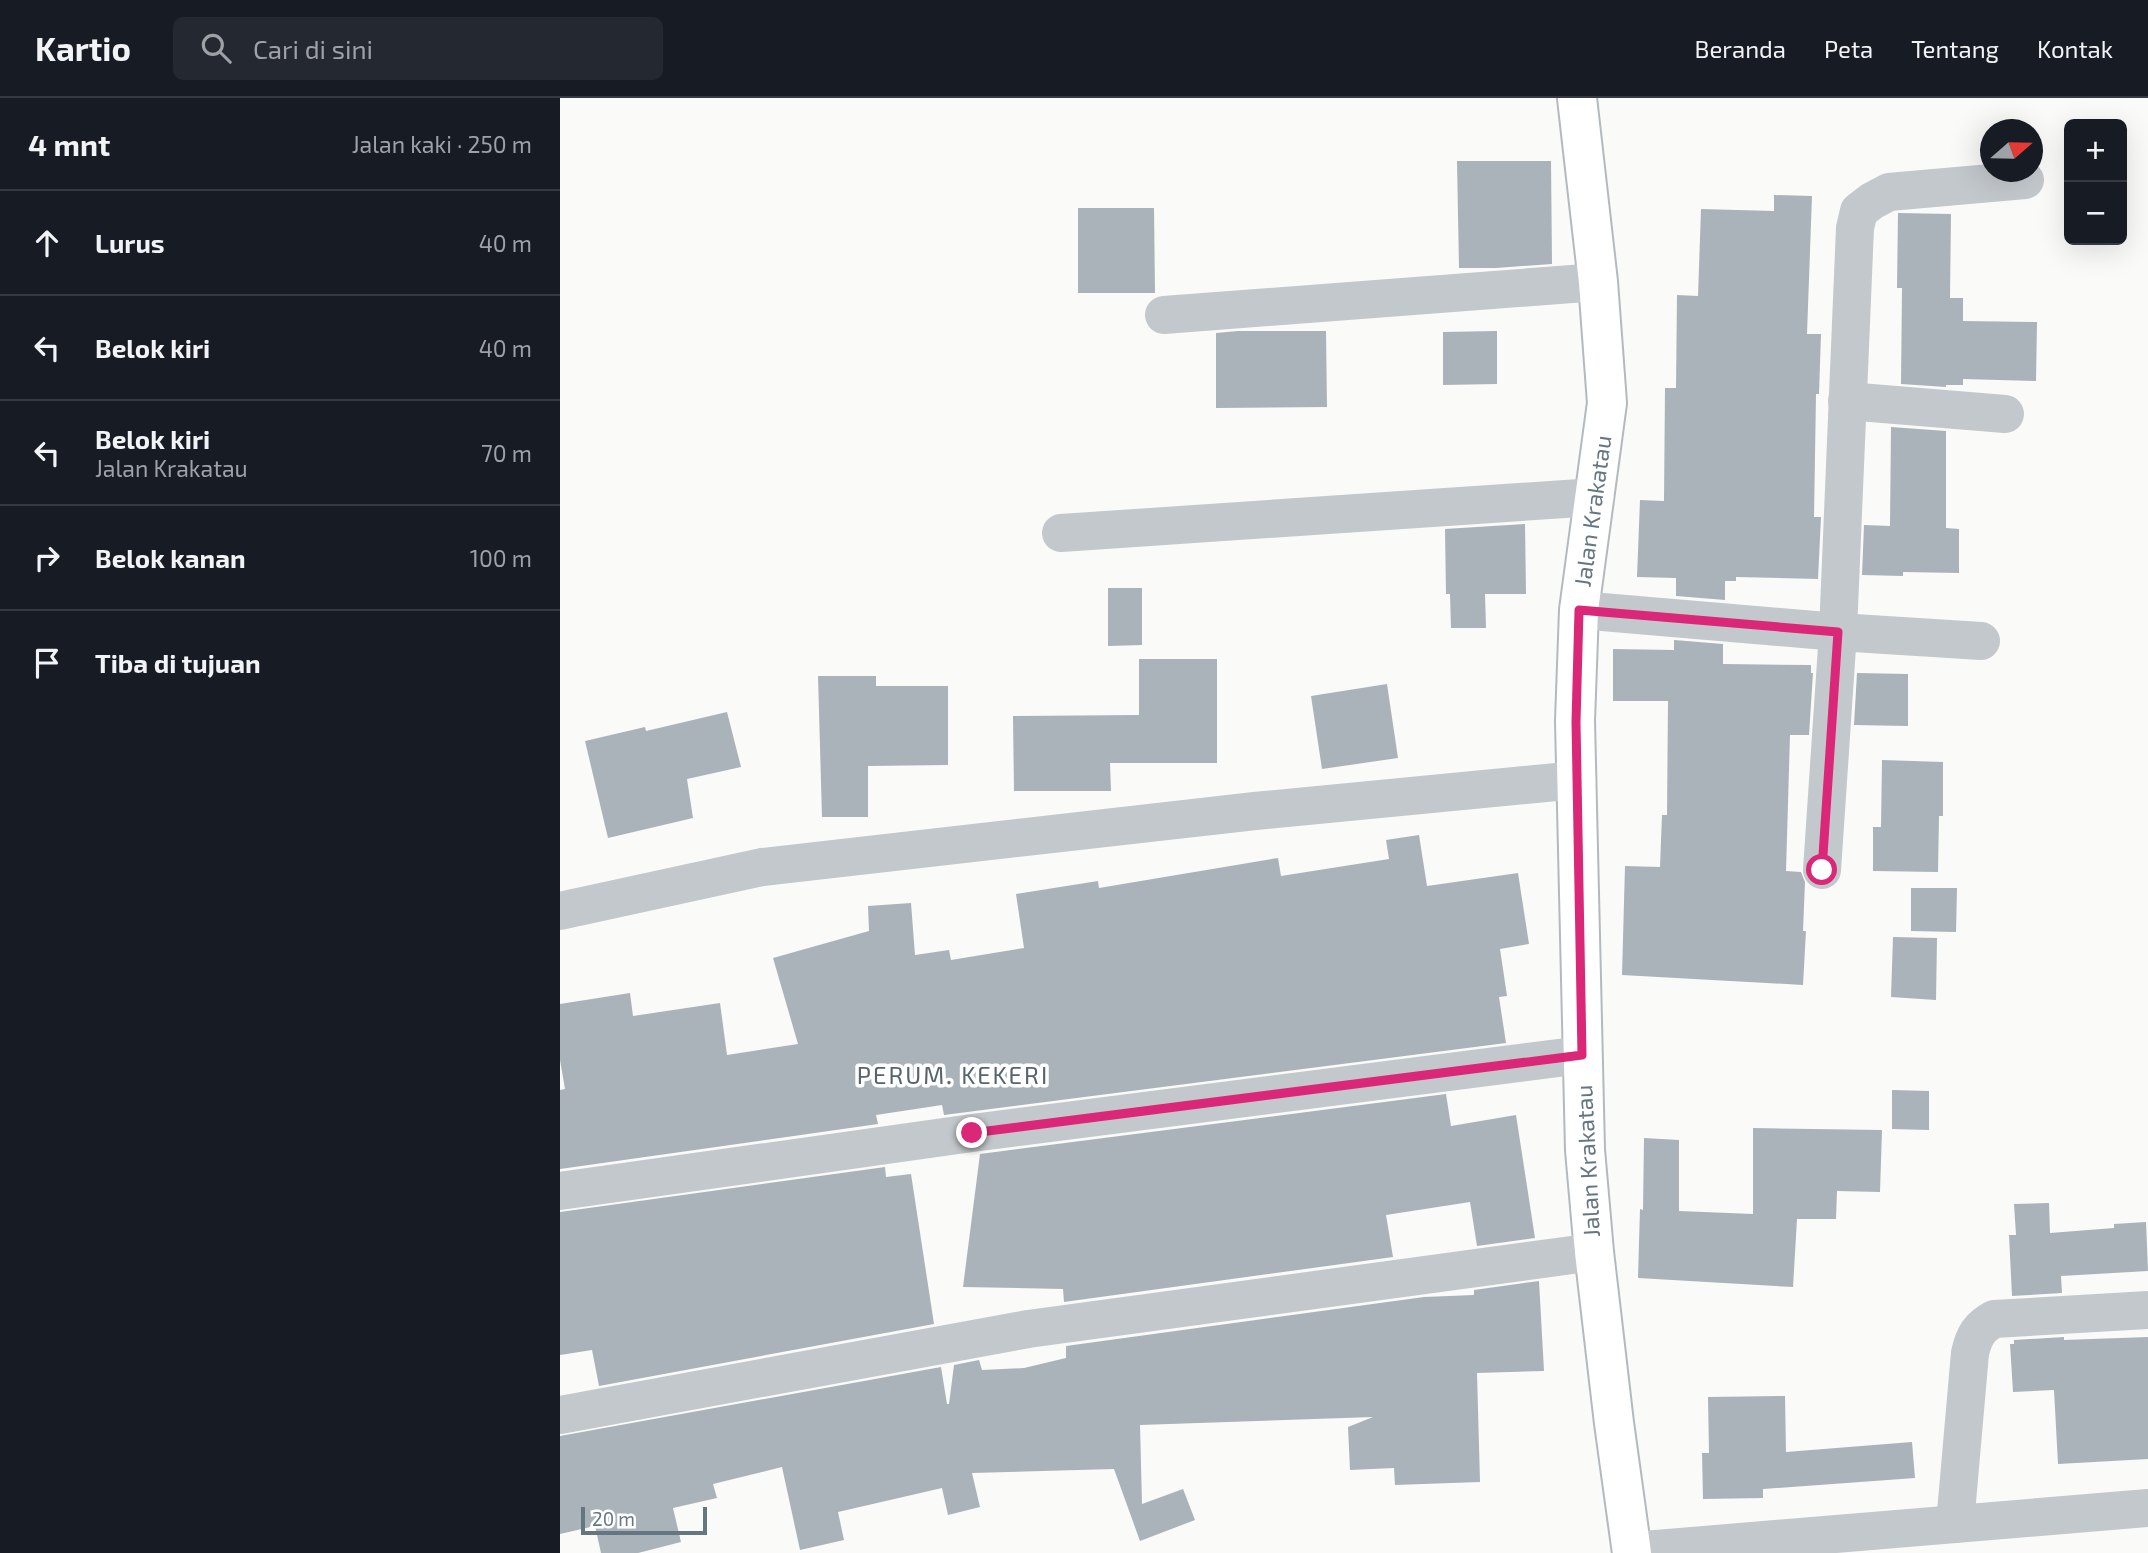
<!DOCTYPE html>
<html lang="id">
<head>
<meta charset="utf-8">
<style>
	body { margin:0; font-family:"Exo 2",sans-serif; background:#242831; color:#f1f3f6 }
	.controls { position:absolute; right:21px; top:21px; display:grid; overflow:hidden; border-radius:10px; box-shadow:0 7px 28px #0002 }
	.controls button { width:63px; height:63px; display:grid; place-items:center; padding:0; border:0; border-bottom:2px solid #363941; background:#171b24; color:#f1f3f6; font:35px sans-serif }
	.compass { position:absolute; left:1420px; top:21px; width:63px; height:63px; border-radius:50%; background:#171b24; box-shadow:0 7px 28px #0002; rotate:70deg }
	.scale { position:absolute; left:21px; bottom:18px; width:126px; box-sizing:border-box; padding-left:7px; border:4px solid #657683; border-top:0; font-size:19px; line-height:24px; white-space:nowrap; color:#657683; -webkit-text-stroke:5px #fff; paint-order:stroke }
	.stop { position:absolute; width:21px; height:21px; margin:-16px; border:5px solid #db2777; border-radius:50%; background:#fff }
	.stop.end { background:#db2777; border-color:#fff; box-shadow:0 2px 7px #0008 }
	.list { margin:0; padding:0; list-style:none }
	h2 { display:flex; justify-content:space-between; align-items:center; height:91px; margin:0; padding:0 28px; font-size:30px }
	h2 small { font-size:23px; font-weight:400; color:#9ea1a6 }
	.list li { display:grid; grid-template-columns:46px 1fr auto; gap:21px; align-items:center; box-sizing:border-box; height:105px; padding:0 28px; border-top:2px solid #363941 }
	.list b { display:block; font-size:26px; white-space:nowrap }
	.list p { margin:0; font-size:23px; white-space:nowrap; color:#9ea1a6 }
	.list em { font-size:23px; font-style:normal; color:#9ea1a6 }
	.icon { flex:none; width:38px; height:38px; fill:none; stroke:currentColor; stroke-width:2; stroke-linecap:round; stroke-linejoin:round }
	.map { position:relative; flex:none; width:1588px; height:1455px; overflow:hidden }
	header { display:flex; align-items:center; gap:42px; box-sizing:border-box; height:98px; padding:0 35px; background:#171b24; border-bottom:2px solid #363941 }
	header strong { font-size:33px }
	nav { display:flex; gap:38px; margin-inline-start:auto; font-size:24px }
	.search { width:490px; height:63px; background:#242831; display:flex; align-items:center; gap:18px; box-sizing:border-box; padding:0 24px; border-radius:10px; color:#9ea1a6; font-size:26px }
	main { display:flex }
	aside { flex:1; background:#171b24 }
	.map>svg:first-child { display:block }
	.building { fill:#aab3b9 }
	.lines { fill:none; stroke-linecap:round; stroke-linejoin:round }
	.secondary-casing { stroke:#b3babf; stroke-width:42 }
	.street { stroke:#c3c8cc; stroke-width:38 }
	.secondary { stroke:#fff; stroke-width:38 }
	.route { stroke:#db2777; stroke-width:9 }
	.labels { text-anchor:middle; stroke-width:7; stroke-linejoin:round; paint-order:stroke }
	.street-label { font-size:23px; fill:#657683; stroke:#fff }
	.neighbourhood-label { font-size:24px; letter-spacing:2px; fill:#57646e; stroke:#fff }
</style>
</head>
<body>
<header>
<strong>Kartio</strong>
<div class="search"><svg class="icon" aria-label="search" viewBox="0 0 24 24"><circle cx="10" cy="10" r="6"/><path d="M15 15l6 6"/></svg>Cari di sini</div>
<nav><a>Beranda</a><a>Peta</a><a>Tentang</a><a>Kontak</a></nav>
</header>
<main>
<aside>
<h2>4 mnt<small>Jalan kaki · 250 m</small></h2>
<ul class="list">
<li><svg class="icon" aria-label="ahead" viewBox="0 0 24 24"><path d="M12 20V5M6 11l6-6 6 6"/></svg><div><b>Lurus</b></div><em>40 m</em></li>
<li><svg class="icon" aria-label="left" viewBox="0 0 24 24"><path d="M17 20v-9H6M10 6l-5 5 5 5"/></svg><div><b>Belok kiri</b></div><em>40 m</em></li>
<li><svg class="icon" aria-label="left" viewBox="0 0 24 24"><path d="M17 20v-9H6M10 6l-5 5 5 5"/></svg><div><b>Belok kiri</b><p>Jalan Krakatau</p></div><em>70 m</em></li>
<li><svg class="icon" aria-label="right" viewBox="0 0 24 24"><path d="M7 20v-9h11M14 6l5 5-5 5"/></svg><div><b>Belok kanan</b></div><em>100 m</em></li>
<li><svg class="icon" aria-label="arrive" viewBox="0 0 24 24"><path d="M6 21V4h12l-3 4 3 4H6"/></svg><div><b>Tiba di tujuan</b></div></li>
</ul>
</aside>
<div class="map">
<svg width="1588" height="1455" viewBox="0 0 1588 1455">
	<rect width="100%" height="100%" fill="#fafaf8"/>
	<g class="building">
		<path d="M897,63H991L992,166L936,170H899Z"/>
		<path d="M1214,97L1252,98L1247,236H1261L1259,296H1256L1254,419H1261L1258,481L1176,479V483H1165V502L1116,498V480L1077,479L1080,402L1104,403L1105,290H1116L1117,197L1138,198L1141,111L1214,113Z"/>
		<path d="M518,110H594L595,195H518Z"/>
		<path d="M1338,115L1391,116L1390,200H1403V223L1477,224L1476,283L1403,281V287H1386V289L1341,286L1342,190H1337Z"/>
		<path d="M678,233H766L767,309L656,310V235Z"/>
		<path d="M937,233V286L883,287V234Z"/>
		<path d="M1331,329L1386,333V430L1399,431V475L1343,474V478L1302,477L1304,427L1330,428Z"/>
		<path d="M965,426L966,496H925L926,530H891L890,496H886L885,431Z"/>
		<path d="M548,490H582V547L548,548Z"/>
		<path d="M1114,542L1163,546V566L1251,567V575H1253L1249,637H1230L1226,773L1241,774L1245,784L1243,833H1246L1243,887L1062,877L1065,768L1100,769L1102,717H1107L1108,603H1053V551L1114,552Z"/>
		<path d="M579,561H657V665H550L551,693H454L453,618L579,617Z"/>
		<path d="M1297,575L1348,576V628L1294,627Z"/>
		<path d="M258,578H316V588H388V667L308,668V719H262Z"/>
		<path d="M827,586L838,660L762,671L751,598Z"/>
		<path d="M167,614L181,669L127,681L133,720L48,740L25,643L85,629L86,633Z"/>
		<path d="M1322,662L1383,664V718H1379L1378,774L1313,773V729H1321Z"/>
		<path d="M859,737L867,788L958,775L969,846L940,851L947,898L939,899L946,945L384,1017L382,1007L316,1017L318,1026L0,1071V992L5,991L0,962V906L70,895L73,918L160,905L167,957L238,946L213,860L309,833L308,808L351,805L355,857L389,852L391,862L464,850L456,796L538,783L539,790L718,760L721,778L829,761L826,742Z"/>
		<path d="M1351,790H1397L1396,834L1351,833Z"/>
		<path d="M1333,839L1377,840L1376,902L1331,899Z"/>
		<path d="M1332,992L1369,993V1032L1332,1031Z"/>
		<path d="M886,996L891,1028L956,1017L975,1140L917,1148L910,1104L826,1117L833,1159L504,1204L503,1191L403,1189L420,1056Z"/>
		<path d="M1193,1030L1322,1032L1320,1094L1277,1093L1276,1121H1237L1233,1189L1078,1180L1080,1111L1083,1112L1084,1040L1119,1042V1113L1193,1116Z"/>
		<path d="M325,1069L326,1079L351,1076L374,1226L39,1288L32,1252L0,1257V1114Z"/>
		<path d="M1489,1105L1490,1135L1554,1130V1126L1586,1124L1588,1173L1501,1178L1502,1195L1452,1198L1449,1137H1456L1454,1106Z"/>
		<path d="M979,1183L984,1273L917,1275L920,1384L835,1387L834,1370L790,1372L788,1329L813,1319L580,1327L582,1406L623,1391L635,1422L580,1443L554,1371L412,1375L420,1409L388,1417L382,1390L278,1414L284,1442L240,1452L222,1369L153,1386L157,1400L113,1410L121,1444L78,1455H41L35,1428L0,1436V1338L381,1269L387,1306H389L394,1267L419,1262L422,1272L464,1270L506,1260V1248L864,1199L914,1197V1192Z"/>
		<path d="M1504,1239V1242L1588,1239V1361L1498,1366L1494,1292L1453,1294L1450,1246H1454V1242Z"/>
		<path d="M1225,1298L1226,1354L1352,1344L1355,1380L1203,1391V1400L1143,1401L1142,1355H1149L1148,1299Z"/>
	</g>
	<g class="lines">
		<g class="secondary-casing">
			<path id="secondary" d="M1017,0L1038,184L1047,305L1019,512L1015,623L1025,1052L1034,1154L1054,1325L1072,1455"/>
		</g>
		<g class="street">
			<path d="M604,217L1038,184"/>
			<path d="M1287,303L1445,316"/>
			<path d="M501,435L1035,399"/>
			<path d="M1019,512L1278,534L1421,543"/>
			<path d="M1262,772L1278,534L1295,130L1299,113L1312,103L1329,94L1465,82"/>
			<path d="M0,813L202,769L695,713L1017,682"/>
			<path d="M0,1093L412,1035L1022,957"/>
			<path d="M0,1317L468,1231L1034,1154"/>
			<path d="M1395,1426L1410,1255C1414,1238 1419,1229 1434,1221L1588,1212"/>
			<path d="M1072,1453L1588,1410"/>
		</g>
		<use href="#secondary" class="secondary"/>
	</g>
	<g class="lines">
		<path class="route" d="M412,1035L1022,957L1016,624L1019,512L1278,534L1262,772"/>
	</g>
	<g class="labels">
		<g class="street-label">
			<text transform="translate(1033 413) rotate(-82)" y="8">Jalan Krakatau</text>
			<text transform="translate(1028 1063) rotate(-93)" y="8">Jalan Krakatau</text>
		</g>
		<g class="neighbourhood-label">
			<text x="393" y="986">PERUM. KEKERI</text>
		</g>
	</g>
</svg>
<div class="controls">
<button>+</button>
<button>−</button>
</div>
<svg class="compass" viewBox="-18 -18 36 36"><path d="M0-13l5 13h-10z" fill="#e53935"/><path d="M0 13l5-13h-10z" fill="#9ea1a6"/></svg>
<div class="scale">20 m</div>
<div class="stop" style="left:1262px;top:772px"></div>
<div class="stop end" style="left:412px;top:1035px"></div>
</div>
</main>
</body>
</html>
